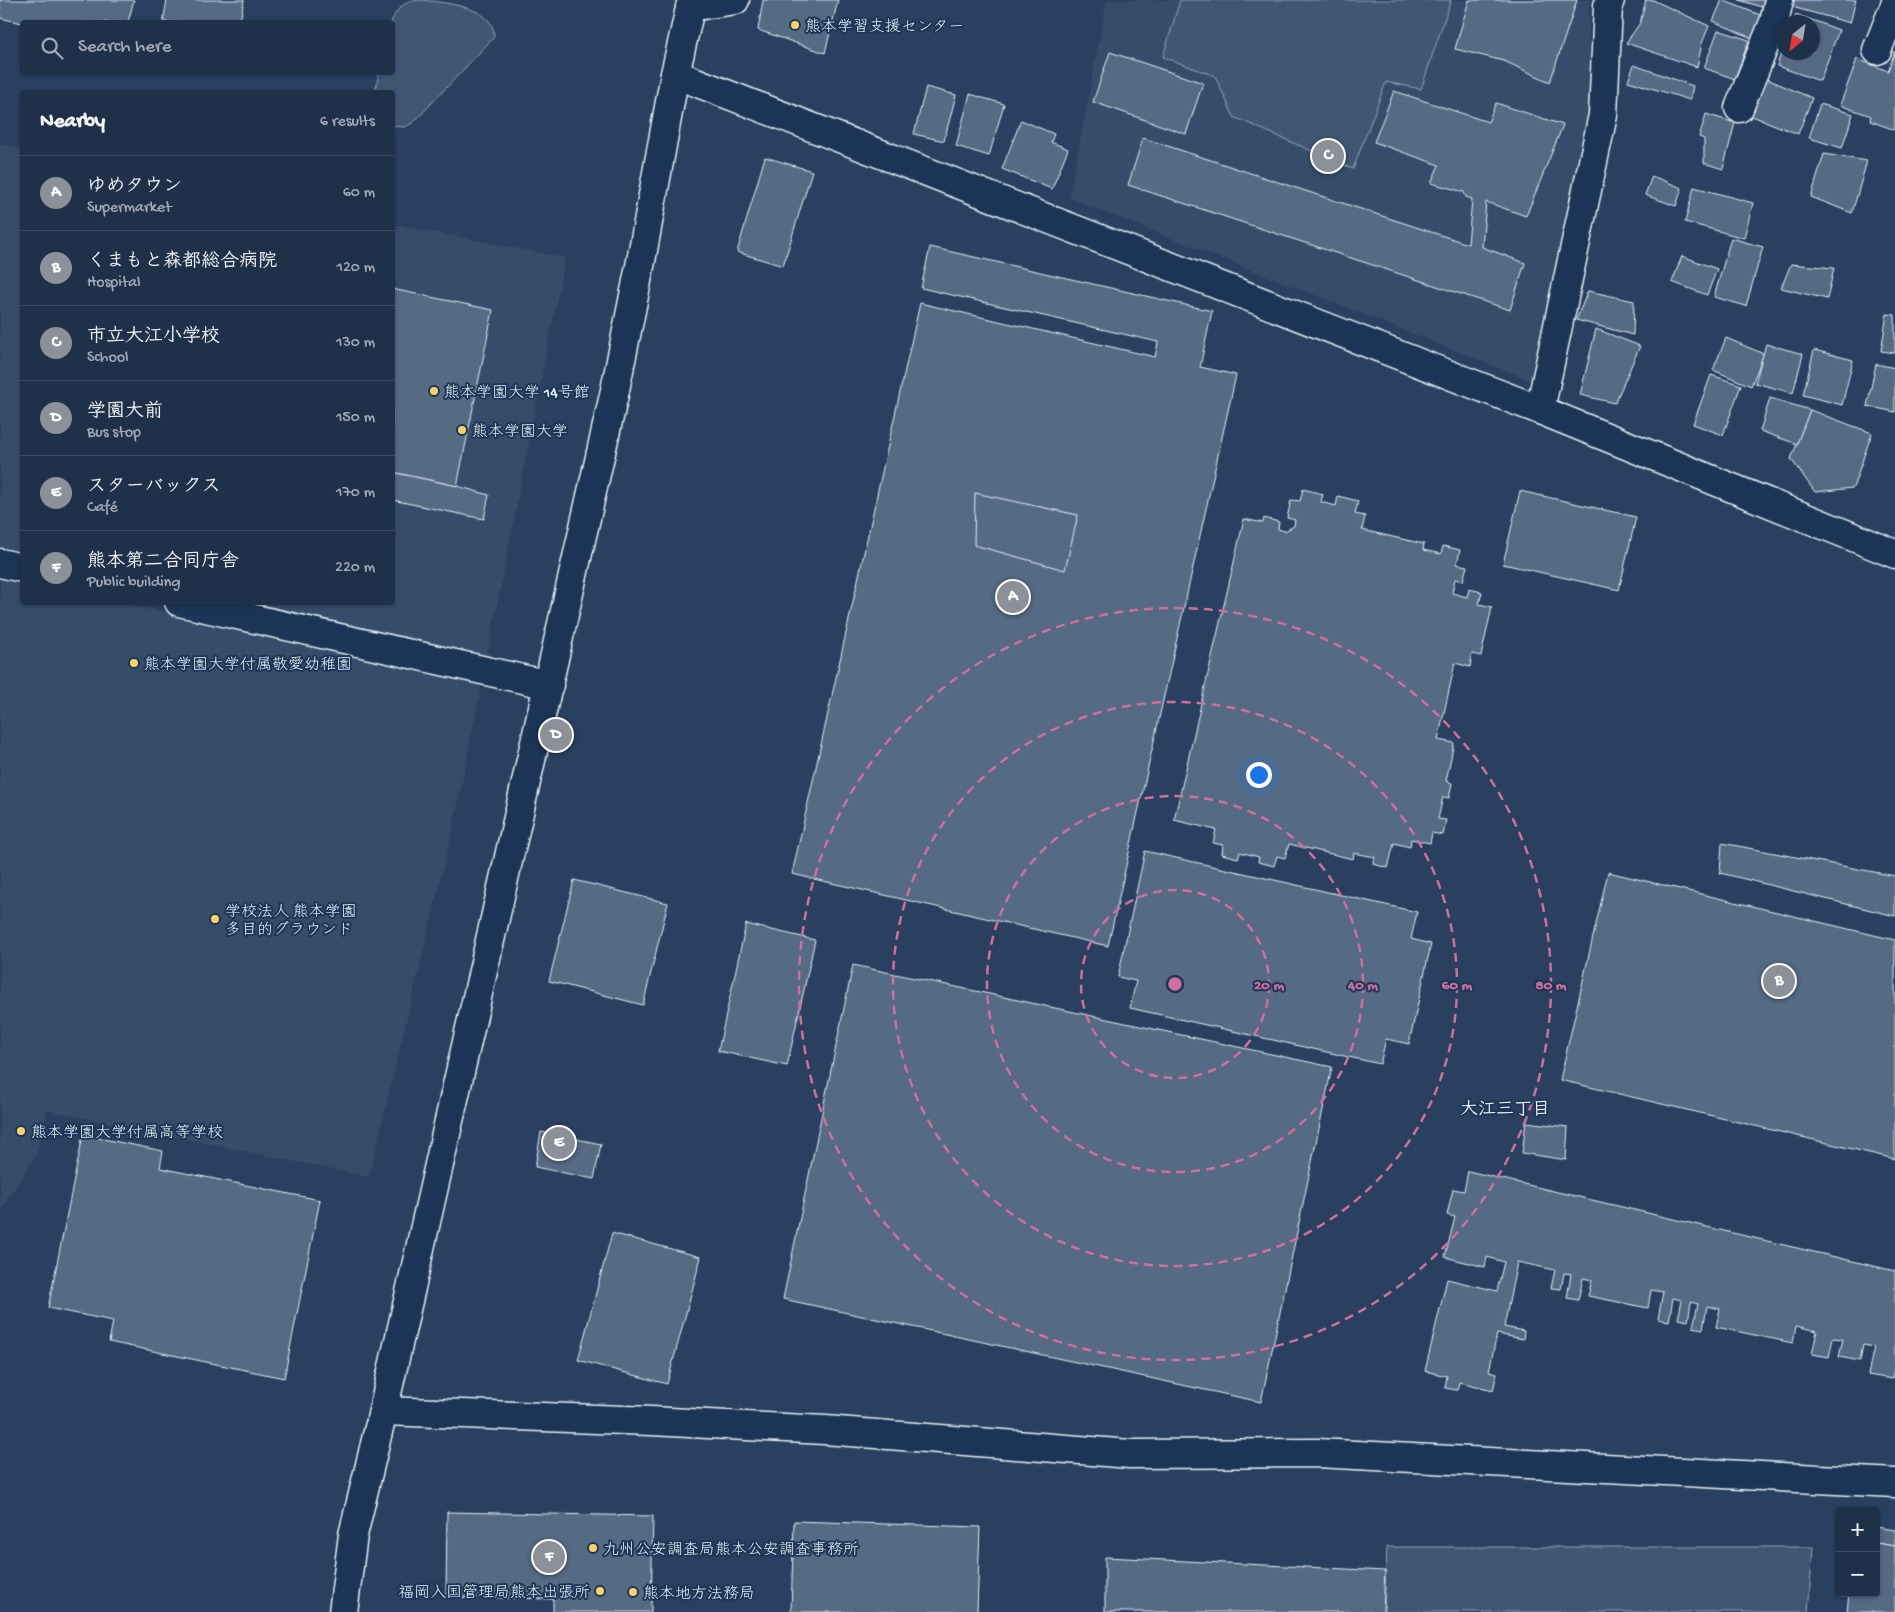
<!DOCTYPE html>
<html lang="en">
<head>
<meta charset="utf-8">
<style>
	body { margin:0; font-family:"Gochi Hand","Klee One",sans-serif; background:#2c3c53; color:#f1f3f6 }
	.controls { position:absolute; right:15px; bottom:15px; display:grid; overflow:hidden; border-radius:5px; box-shadow:0 1px 4px #0004 }
	.controls button { width:45px; height:45px; display:grid; place-items:center; padding:0; border:0; border-bottom:1px solid #3c4b61; background:#1f3049; color:#f1f3f6; font:25px sans-serif }
	.compass { position:absolute; left:1775px; top:15px; width:45px; height:45px; border-radius:50%; background:#1f3049; box-shadow:0 1px 4px #0004; rotate:210deg }
	.you { position:absolute; left:1258px; top:774px; width:18px; height:18px; margin:-12px; border:4px solid #fff; border-radius:50%; background:#1a73e8; box-shadow:0 0 0 8px #1a73e833 }
	.badge { display:grid; place-items:center; width:32px; height:32px; border-radius:50%; background:#8c9099; color:#fff; font-size:16px; font-weight:700 }
	.pin { position:absolute; translate:-50% -50%; border:2px solid #fff; box-shadow:0 1px 5px #0006 }
	.list { margin:0; padding:0; list-style:none }
	h2 { display:flex; justify-content:space-between; align-items:center; height:65px; margin:0; padding:0 20px; font-size:21px }
	h2 small { font-size:16px; font-weight:400; color:#a1a9b4 }
	.list li { display:grid; grid-template-columns:32px 1fr auto; gap:15px; align-items:center; box-sizing:border-box; height:75px; padding:0 20px; border-top:1px solid #3c4b61 }
	.list b { display:block; font-size:19px; white-space:nowrap }
	.list p { margin:0; font-size:16px; white-space:nowrap; color:#a1a9b4 }
	.list em { font-size:16px; font-style:normal; color:#a1a9b4 }
	.icon { flex:none; width:28px; height:28px; fill:none; stroke:currentColor; stroke-width:2; stroke-linecap:round; stroke-linejoin:round }
	.map { position:relative; flex:none; width:1895px; height:1612px; overflow:hidden }
	.search { position:absolute; background:#1f3049; box-shadow:0 1px 4px #0004; left:20px; top:20px; width:375px; height:55px; display:flex; align-items:center; gap:12px; box-sizing:border-box; padding:0 18px; border-radius:5px; color:#a1a9b4; font-size:19px }
	.panel { position:absolute; background:#1f3049; box-shadow:0 1px 4px #0004; left:20px; top:90px; width:375px; height:515px; border-radius:5px }
	.map>svg:first-child { display:block }
	.built { fill:#364d6b }
	.green { fill:#415774; stroke:#94a4b6 }
	.building { fill:#556a83; stroke:#e8f1f8 }
	.lines { fill:none; stroke-linecap:round; stroke-linejoin:round }
	.minor-casing { stroke:#e8f1f8; stroke-width:31 }
	.tertiary-casing { stroke:#e8f1f8; stroke-width:31 }
	.minor { stroke:#1d3557; stroke-width:28 }
	.tertiary { stroke:#1d3557; stroke-width:28 }
	.ring { fill:none; stroke:#d16f9a; stroke-width:2.5; stroke-dasharray:9 6 }
	.poi-dot { fill:#ffd166; stroke:#1d3557; stroke-width:2 }
	.labels { text-anchor:middle; stroke-width:4; stroke-linejoin:round; paint-order:stroke }
	.poi-label { font-size:16px; fill:#e8f1f8; stroke:#1d3557; text-anchor:start }
	.neighbourhood-label { font-size:18px; font-weight:bold; fill:#e8f1f8; stroke:#1d3557 }
	.centre { fill:#d16f9a; stroke:#1d3557; stroke-width:2.5 }
	.ring-label { font-size:15px; text-anchor:middle; font-weight:bold; fill:#d16f9a; stroke:#1d3557; stroke-width:4; stroke-linejoin:round; paint-order:stroke }
</style>
</head>
<body>
<div class="map">
<svg width="1895" height="1612" viewBox="0 0 1895 1612">
	<rect width="100%" height="100%" fill="#294061"/>
	<filter id="ink" filterUnits="userSpaceOnUse"><feTurbulence type="fractalNoise" baseFrequency=".02" numOctaves="2"/><feDisplacementMap in="SourceGraphic" scale="10" xChannelSelector="R" yChannelSelector="G"/><feConvolveMatrix kernelMatrix="1 2 1 2 8 2 1 2 1" color-interpolation-filters="sRGB"/></filter>
	<g filter="url(#ink)">
		<g class="built">
			<path d="M1107,0H1591L1589,6V114L1532,381L1069,198Z"/>
			<path d="M0,144L22,149V556L0,551Z"/>
			<path d="M393,224L565,258L487,657L237,603L392,602Z"/>
			<path d="M0,577L22,582V602L121,603L483,677L453,828L369,1177L47,1110L37,1153L0,1211Z"/>
		</g>
		<g class="green">
			<path d="M422,0C445,3 496,6 494,37L414,122L405,127L393,126L392,92H375V91L379,73L392,72V22H391C398,7 405,0 422,0Z"/>
			<path d="M1180,0H1451L1421,89L1386,82L1353,169L1234,117L1215,76L1163,57Z"/>
			<path d="M1387,1547H1813L1808,1612H1384Z"/>
		</g>
		<g class="building">
			<path d="M0,0H134L128,22L22,23L0,18Z"/>
			<path d="M167,0H244L240,22H163Z"/>
			<path d="M763,0H838L825,53L758,30Z"/>
			<path d="M1469,0H1577L1550,82L1504,61L1455,49Z"/>
			<path d="M1646,0H1653L1709,26L1702,43L1697,67L1626,43L1640,23Z"/>
			<path d="M1722,0L1763,16L1754,39L1713,21Z"/>
			<path d="M1739,0H1768L1765,8Z"/>
			<path d="M1794,0H1856L1850,23L1792,7Z"/>
			<path d="M1796,14L1839,30L1820,81L1777,66L1782,51V52H1812V22H1793Z"/>
			<path d="M1718,30L1749,40L1735,79L1704,68Z"/>
			<path d="M1895,51V130L1870,121L1871,116L1840,105L1857,59L1888,71Z"/>
			<path d="M1110,52L1203,83L1186,134L1093,102Z"/>
			<path d="M1634,65L1693,86L1690,100L1628,81Z"/>
			<path d="M1762,77L1812,98L1798,134L1747,114Z"/>
			<path d="M926,87L956,95L944,141L914,134Z"/>
			<path d="M1394,91L1488,122L1496,103L1563,125L1526,216L1486,202L1482,247L1525,263L1510,310L1128,185L1143,138L1468,244L1472,199L1466,197L1464,192L1431,183L1439,165L1374,142Z"/>
			<path d="M970,94L1004,104L989,156L956,146Z"/>
			<path d="M1820,104L1853,114L1842,148L1809,138Z"/>
			<path d="M1706,114L1735,123L1723,169L1704,163V139L1699,137Z"/>
			<path d="M1021,120L1054,134L1051,142L1068,149L1052,189L1002,169Z"/>
			<path d="M1824,154L1867,161L1852,213L1811,197Z"/>
			<path d="M765,157L812,171L783,266L737,252Z"/>
			<path d="M1652,176L1682,188L1676,206L1645,195Z"/>
			<path d="M1694,187L1753,203L1744,238L1685,222Z"/>
			<path d="M1731,238L1763,247L1746,306L1714,297Z"/>
			<path d="M930,247L1212,311L1200,367L1236,375L1108,946L792,874L920,303L1155,357L1158,342L921,288Z"/>
			<path d="M1682,256L1717,269L1707,295L1672,282Z"/>
			<path d="M1791,264L1834,268L1827,299L1781,288Z"/>
			<path d="M392,289L493,310L457,486L392,472Z"/>
			<path d="M1588,291L1634,301L1633,335L1576,320Z"/>
			<path d="M1887,314L1895,315V353L1881,351Z"/>
			<path d="M1596,329L1640,346L1615,403L1580,395Z"/>
			<path d="M1726,338L1764,354L1751,386L1713,370Z"/>
			<path d="M1766,344L1803,354L1793,393L1755,383Z"/>
			<path d="M1814,350L1853,360L1842,405L1803,395Z"/>
			<path d="M1876,364L1895,368V412L1867,406Z"/>
			<path d="M1711,375L1741,385L1723,435L1693,424Z"/>
			<path d="M1770,398L1810,410L1797,444L1760,431Z"/>
			<path d="M1810,410L1872,433L1853,488L1815,492L1791,459Z"/>
			<path d="M392,472L457,486L489,495L484,519L392,500Z"/>
			<path d="M1303,489L1323,494L1321,502L1336,506L1338,496L1358,501L1355,514L1365,516L1362,530L1424,544L1423,550L1441,554L1443,546L1460,550L1457,564L1467,566L1463,581L1455,579L1452,593L1467,597L1469,589L1482,592L1479,604L1492,607L1481,656L1472,654L1470,667L1455,663L1438,740L1454,743L1446,781L1452,783L1449,798L1443,797L1438,819L1446,820L1443,835L1432,833L1430,843L1411,839L1410,847L1394,843L1388,868L1373,864L1375,857L1354,853L1353,859L1289,844L1285,858L1277,856L1274,866L1258,862L1259,857L1240,852L1238,858L1222,854L1223,845L1213,843L1216,830L1174,820L1244,519L1263,523L1264,518L1279,522L1278,529L1285,531L1294,526L1295,520L1287,518L1291,500L1300,501Z"/>
			<path d="M1520,491L1636,517L1619,590L1503,564Z"/>
			<path d="M975,493L1078,515L1065,570L974,545Z"/>
			<path d="M1722,843L1895,876V916L1720,873Z"/>
			<path d="M1145,851L1417,912L1411,939L1431,944L1409,1044L1386,1039L1380,1064L1130,1008L1136,981L1118,977Z"/>
			<path d="M1608,872L1895,940V1159L1560,1080Z"/>
			<path d="M574,880L668,903L643,1005L549,981Z"/>
			<path d="M746,924L815,940L787,1066L718,1051Z"/>
			<path d="M853,965L1332,1067L1261,1402L783,1299Z"/>
			<path d="M1526,1122L1568,1127L1566,1160L1522,1153Z"/>
			<path d="M541,1132L601,1144L594,1179L535,1167Z"/>
			<path d="M83,1135L163,1151L160,1168L320,1200L284,1378L109,1342L113,1321L48,1308Z"/>
			<path d="M1468,1171L1895,1271V1364L1892,1379L1868,1375L1874,1347L1863,1345L1860,1361L1839,1357L1843,1339L1833,1338L1829,1357L1812,1354L1817,1331L1796,1326L1793,1343L1716,1327L1720,1309L1707,1306L1703,1329L1693,1327L1698,1304L1691,1302L1688,1321L1678,1319L1682,1300L1673,1298L1669,1321L1658,1319L1663,1292L1651,1290L1648,1308L1588,1296L1592,1280L1583,1278L1578,1300L1567,1298L1571,1274L1564,1273L1561,1289L1551,1288L1555,1270L1517,1262L1504,1327L1524,1331L1523,1339L1497,1334L1489,1371L1497,1373L1493,1390L1459,1382L1457,1390L1445,1388L1447,1376L1425,1371L1447,1279L1497,1291L1504,1262L1487,1257L1485,1267L1445,1257L1455,1217L1447,1215L1453,1189L1464,1191Z"/>
			<path d="M612,1233L701,1257L667,1384L578,1360Z"/>
			<path d="M447,1512L653,1516L651,1612H553V1599L446,1597Z"/>
			<path d="M794,1521L980,1527L977,1612H791Z"/>
			<path d="M1876,1527L1895,1530V1546L1876,1543Z"/>
			<path d="M1876,1543L1895,1546V1612H1847L1849,1593H1876Z"/>
			<path d="M1105,1557L1385,1571L1383,1612H1105Z"/>
		</g>
		<g class="lines">
			<g class="minor-casing">
				<g id="minor">
					<path d="M690,7L735,0"/>
					<path d="M1877,50L1895,5"/>
					<path d="M675,74L1540,410L1895,554"/>
					<path d="M1739,108L1774,22L1779,0"/>
					<path d="M1540,410L1603,115L1608,6L1610,0"/>
					<path d="M0,563L22,568"/>
					<path d="M179,602L549,685"/>
				</g>
			</g>
			<g class="tertiary-casing">
				<g id="tertiary">
					<path d="M383,1411L651,1421L825,1430L1130,1454L1317,1453L1895,1483"/>
					<path d="M343,1612L353,1535L383,1411L614,395L641,261L675,74L692,0"/>
				</g>
			</g>
			<use href="#minor" class="minor"/>
			<use href="#tertiary" class="tertiary"/>
		</g>
	</g>
	<g class="ring">
		<circle cx="1175" cy="984" r="94"/>
		<circle cx="1175" cy="984" r="188"/>
		<circle cx="1175" cy="984" r="282"/>
		<circle cx="1175" cy="984" r="376"/>
	</g>
	<g class="poi-dot">
		<circle cx="795" cy="25" r="5"/>
		<circle cx="434" cy="391" r="5"/>
		<circle cx="462" cy="430" r="5"/>
		<circle cx="134" cy="663" r="5"/>
		<circle cx="215" cy="919" r="5"/>
		<circle cx="21" cy="1131" r="5"/>
		<circle cx="593" cy="1548" r="5"/>
		<circle cx="600" cy="1591" r="5"/>
		<circle cx="633" cy="1592" r="5"/>
	</g>
	<g class="labels">
		<g class="poi-label">
			<text x="805" y="31">熊本学習支援センター</text>
			<text x="444" y="397">熊本学園大学 14号館</text>
			<text x="472" y="436">熊本学園大学</text>
			<text x="144" y="669">熊本学園大学付属敬愛幼稚園</text>
			<text x="225" y="916">学校法人 熊本学園<tspan x="225" dy="18">多目的グラウンド</tspan></text>
			<text x="31" y="1137">熊本学園大学付属高等学校</text>
			<text x="603" y="1554">九州公安調査局熊本公安調査事務所</text>
			<text x="590" y="1597" text-anchor="end">福岡入国管理局熊本出張所</text>
			<text x="643" y="1598">熊本地方法務局</text>
		</g>
		<g class="neighbourhood-label">
			<text x="1505" y="1114">大江三丁目</text>
		</g>
	</g>
	<circle cx="1175" cy="984" r="8" class="centre"/>
	<g class="ring-label">
		<text x="1269" y="989">20 m</text>
		<text x="1363" y="989">40 m</text>
		<text x="1457" y="989">60 m</text>
		<text x="1551" y="989">80 m</text>
	</g>
</svg>
<div class="controls">
<button>+</button>
<button>−</button>
</div>
<svg class="compass" viewBox="-18 -18 36 36"><path d="M0-13l5 13h-10z" fill="#e53935"/><path d="M0 13l5-13h-10z" fill="#a1a9b4"/></svg>
<div class="you"></div>
<div class="pin badge" style="left:1013px;top:597px">A</div>
<div class="pin badge" style="left:1779px;top:981px">B</div>
<div class="pin badge" style="left:1328px;top:156px">C</div>
<div class="pin badge" style="left:556px;top:735px">D</div>
<div class="pin badge" style="left:559px;top:1143px">E</div>
<div class="pin badge" style="left:549px;top:1557px">F</div>
<div class="search"><svg class="icon" aria-label="search" viewBox="0 0 24 24"><circle cx="10" cy="10" r="6"/><path d="M15 15l6 6"/></svg>Search here</div>
<section class="panel">
<h2>Nearby<small>6 results</small></h2>
<ul class="list">
<li><span class="badge">A</span><div><b>ゆめタウン</b><p>Supermarket</p></div><em>60 m</em></li>
<li><span class="badge">B</span><div><b>くまもと森都総合病院</b><p>Hospital</p></div><em>120 m</em></li>
<li><span class="badge">C</span><div><b>市立大江小学校</b><p>School</p></div><em>130 m</em></li>
<li><span class="badge">D</span><div><b>学園大前</b><p>Bus stop</p></div><em>150 m</em></li>
<li><span class="badge">E</span><div><b>スターバックス</b><p>Café</p></div><em>170 m</em></li>
<li><span class="badge">F</span><div><b>熊本第二合同庁舎</b><p>Public building</p></div><em>220 m</em></li>
</ul>
</section>
</div>
</body>
</html>
